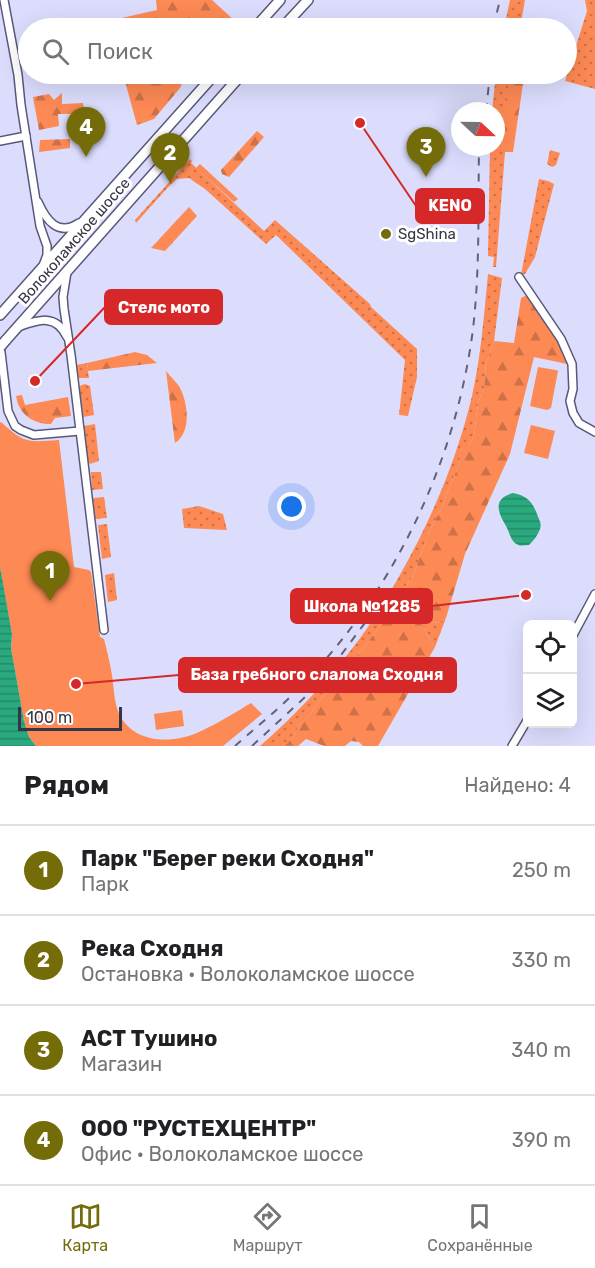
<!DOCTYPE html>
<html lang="ru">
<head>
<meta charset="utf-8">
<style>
	body { margin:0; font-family:Rubik,sans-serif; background:#f2f2f2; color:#202124 }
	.controls { position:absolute; right:18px; bottom:18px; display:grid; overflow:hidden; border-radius:9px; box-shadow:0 6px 24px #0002 }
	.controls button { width:54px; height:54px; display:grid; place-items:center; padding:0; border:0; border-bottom:2px solid #e0e0e0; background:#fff; color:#202124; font:30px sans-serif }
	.compass { position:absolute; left:451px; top:102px; width:54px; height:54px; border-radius:50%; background:#fff; box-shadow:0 6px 24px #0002; rotate:112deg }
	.scale { position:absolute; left:18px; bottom:15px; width:104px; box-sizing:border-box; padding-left:6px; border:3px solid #363646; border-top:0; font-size:16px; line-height:21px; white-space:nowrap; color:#363646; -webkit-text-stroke:4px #fff; paint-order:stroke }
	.you { position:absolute; left:292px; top:507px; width:21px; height:21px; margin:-15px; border:4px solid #fff; border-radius:50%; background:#1a73e8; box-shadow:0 0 0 9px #1a73e833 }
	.badge { display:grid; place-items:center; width:39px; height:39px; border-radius:50%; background:#746c08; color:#fff; font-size:20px; font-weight:700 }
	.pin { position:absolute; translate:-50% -50px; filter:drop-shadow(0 2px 3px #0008) }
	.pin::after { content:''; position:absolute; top:32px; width:21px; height:18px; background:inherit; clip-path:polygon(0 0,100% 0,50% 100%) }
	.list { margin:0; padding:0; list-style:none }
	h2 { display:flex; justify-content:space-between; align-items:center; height:78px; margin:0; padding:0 24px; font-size:26px }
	h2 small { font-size:20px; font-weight:400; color:#757577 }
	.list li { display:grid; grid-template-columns:39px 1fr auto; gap:18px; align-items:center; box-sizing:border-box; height:90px; padding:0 24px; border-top:2px solid #e0e0e0 }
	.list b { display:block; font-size:22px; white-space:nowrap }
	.list p { margin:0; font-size:20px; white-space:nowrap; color:#757577 }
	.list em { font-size:20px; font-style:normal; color:#757577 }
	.icon { flex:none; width:33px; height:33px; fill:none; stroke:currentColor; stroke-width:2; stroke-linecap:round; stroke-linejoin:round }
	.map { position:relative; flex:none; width:595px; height:746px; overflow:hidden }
	.search { position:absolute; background:#fff; box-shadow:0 6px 24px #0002; left:18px; right:18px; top:18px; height:66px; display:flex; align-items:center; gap:15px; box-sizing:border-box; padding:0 21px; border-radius:33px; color:#757577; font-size:22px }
	.sheet { height:438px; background:#fff }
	nav { display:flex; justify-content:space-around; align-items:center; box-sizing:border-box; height:84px; border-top:2px solid #e0e0e0; background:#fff; font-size:16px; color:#757577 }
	nav a { display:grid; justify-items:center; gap:3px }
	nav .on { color:#746c08 }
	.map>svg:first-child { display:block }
	.grass { fill:url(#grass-dots) }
	.forest { fill:url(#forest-firs) }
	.park { fill:#fd8954 }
	.water { fill:url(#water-rules) }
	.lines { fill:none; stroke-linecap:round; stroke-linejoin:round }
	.minor-casing { stroke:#58587a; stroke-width:10 }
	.major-casing { stroke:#58587a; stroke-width:12 }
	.minor { stroke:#fff; stroke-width:7 }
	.major { stroke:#fff; stroke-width:9 }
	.rail { stroke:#626276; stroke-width:2; stroke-dasharray:8 8; stroke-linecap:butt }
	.major-bridge-casing { stroke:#58587a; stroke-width:12; stroke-linecap:butt }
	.major-bridge { stroke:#fff; stroke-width:9 }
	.poi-dot { fill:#746c08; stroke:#fff; stroke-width:2 }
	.labels { text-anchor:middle; stroke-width:6; stroke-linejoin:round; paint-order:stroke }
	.poi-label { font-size:15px; fill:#363646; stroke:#fff; text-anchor:start }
	.street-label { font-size:15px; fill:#363646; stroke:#fff }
	.leader { fill:none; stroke:#d62828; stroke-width:2 }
	.callout-dot { fill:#d62828; stroke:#fff; stroke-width:2 }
	.callout { fill:#d62828; stroke:#d62828; stroke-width:2 }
	.callout-label { font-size:16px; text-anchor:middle; font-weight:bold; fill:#fff }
</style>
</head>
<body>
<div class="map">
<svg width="595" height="746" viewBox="0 0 595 746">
	<defs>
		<pattern id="grass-dots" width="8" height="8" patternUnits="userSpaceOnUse" patternTransform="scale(1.5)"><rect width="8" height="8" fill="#fd8954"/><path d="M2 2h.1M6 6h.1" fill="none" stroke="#ce7147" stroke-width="1.8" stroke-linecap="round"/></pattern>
		<pattern id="forest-firs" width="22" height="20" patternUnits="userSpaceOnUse" patternTransform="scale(1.5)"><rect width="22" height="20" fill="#fd8954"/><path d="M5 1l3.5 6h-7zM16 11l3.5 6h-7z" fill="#ce7147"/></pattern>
		<pattern id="water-rules" width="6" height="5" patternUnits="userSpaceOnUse" patternTransform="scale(1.5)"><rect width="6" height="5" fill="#29a97d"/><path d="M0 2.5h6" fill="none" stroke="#248a68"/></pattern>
	</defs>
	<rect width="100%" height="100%" fill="#dcddfd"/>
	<g class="grass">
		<path d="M510,0H525L520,28H504Z"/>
		<path d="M585,0H595V89L565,81L587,11Z"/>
		<path d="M496,74H513C505,98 501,125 503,151L505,152L496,267H493L494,257L488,256L490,147H496V111H492Z"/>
		<path d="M550,150L560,153L556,165L552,167L547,164Z"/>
		<path d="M190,159L192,161L191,163L264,231L275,220L370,304L371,307L417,349V377L408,416L399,415L405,360L276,235L266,244L205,189L189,178L177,179L170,185L136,223L135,220Z"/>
		<path d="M539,179L548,181L554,184L535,257L525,274L521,275Z"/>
		<path d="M488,274L502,278L494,341L486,363L484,388L478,403L474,436L470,444L462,447L459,464L446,495L444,503L430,530L412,578L402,591L400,607L396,614L389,617L382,623L367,643L346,669L343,676L321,699L309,716L299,725L293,738L284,746H260C293,717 324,685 351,650C370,626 386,600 401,573C432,518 457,459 472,396C481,356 484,315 488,274Z"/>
		<path d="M87,363L89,378H77L76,365Z"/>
		<path d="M85,384L90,386L94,415L83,417L79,386Z"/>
		<path d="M95,424L99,461L90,464L88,461L84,426Z"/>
		<path d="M91,472H101L103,489L92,490Z"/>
		<path d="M104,497L107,518L95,519L93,498Z"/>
		<path d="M199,506L223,514L227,530L184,528L182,509Z"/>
		<path d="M107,524L111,557L102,559L98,525Z"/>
		<path d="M114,573L117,600L108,602L105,575Z"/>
		<path d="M446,618L435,647L422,625L426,621L438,623Z"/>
	</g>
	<g class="forest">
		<path d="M156,0H212L235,21V28H114L113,20L157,10Z"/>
		<path d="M123,74H186L180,88L154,119L137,125Z"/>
		<path d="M513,75L524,77L513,152H503C501,128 503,96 513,75Z"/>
		<path d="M62,93V104L83,103L85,114H58L59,126L39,130L33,97L49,94L54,100Z"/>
		<path d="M257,131L264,137L229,177L222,174L221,170Z"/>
		<path d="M70,139V148L39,152L40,140Z"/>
		<path d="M200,164L238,199L234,202L196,168Z"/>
		<path d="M189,207L197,216L165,251L151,248Z"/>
		<path d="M527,295L560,344L567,364L534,357L510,454L465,554L446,618L438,623L426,621L422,625L435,647L378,746H363L359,742L351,741L345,746H324L306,739L298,746H284L293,738L299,725L309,716L321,699L343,676L346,669L367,643L382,623L389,617L397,614L400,607L397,598L412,578L430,530L444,503L446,495L459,464L462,446L470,444L474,436L478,403L484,388L486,363L494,341L514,343L521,298Z"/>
		<path d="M135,352L147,355L157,363L88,371L87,363Z"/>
		<path d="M166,371C170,376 175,381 179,386C188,402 192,432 175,443Z"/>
		<path d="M22,395L25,405L68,397L71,416L55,418L51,424C39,425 24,418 19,406C17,403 17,399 16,396Z"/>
	</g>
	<g class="park">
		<path d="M538,367L556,370L558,371L551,408L547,410L530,406Z"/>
		<path d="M1,422C25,444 28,442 59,440L74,567L89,570L91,572L100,637L104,639C107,651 110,663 112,675C114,689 114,704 120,716C136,744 173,744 199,732C217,724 234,713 251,703L262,714L223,746H36L29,737L24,721L11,648L12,634L2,581L0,567V423Z"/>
		<path d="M531,425L555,431L548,459L524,453Z"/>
		<path d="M182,710L184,726L156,730L154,714Z"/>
	</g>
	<g class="water">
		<path d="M513,493C527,496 532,501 537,514C539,520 542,523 540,529C538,535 534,540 529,545C528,545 520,546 519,545C511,543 510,533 506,526C498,512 492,499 513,493Z"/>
		<path d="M0,567L12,634L11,648L24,721L29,737L36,746H0Z"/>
	</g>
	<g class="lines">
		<g class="minor-casing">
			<g id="minor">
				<path d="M4,0L18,75L21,105L40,226L47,246V255L44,263"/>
				<path d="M0,141L26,136"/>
				<path d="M38,202C46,220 58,237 79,223"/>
				<path d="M67,272L63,297L64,309L71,355L104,630"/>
				<path d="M519,277L561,339L572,364L573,389L570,401L573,413L579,423L595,432"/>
				<path d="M18,327C38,320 56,313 67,337"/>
				<path d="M0,344L8,411L15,426L21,430L34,435L80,431"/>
				<path d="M572,637L595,594"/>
				<path d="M512,746L528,719"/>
			</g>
		</g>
		<g class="major-casing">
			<g id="major">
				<path d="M255,28L280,0"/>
				<path d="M282,28L308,0"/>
				<path d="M0,315L215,74"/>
				<path d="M6,340L242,74"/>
			</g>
		</g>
		<use href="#minor" class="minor"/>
		<use href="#major" class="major"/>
		<g class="rail">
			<path d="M493,28L500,0"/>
			<path d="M486,111L490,74"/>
			<path d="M235,746C255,728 277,711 296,691C392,596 456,463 473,329C480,269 478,208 479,147"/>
			<path d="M252,746L303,699L330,670L367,620"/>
		</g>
		<g class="major-bridge-casing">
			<path id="major-bridge" d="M0,347L6,340"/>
		</g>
		<use href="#major-bridge" class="major-bridge"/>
	</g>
	<circle class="poi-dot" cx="386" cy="234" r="6"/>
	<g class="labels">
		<g class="poi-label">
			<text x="398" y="239">SgShina</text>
		</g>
		<g class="street-label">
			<text transform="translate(74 241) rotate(-49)" y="5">Волоколамское шоссе</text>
		</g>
	</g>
	<path class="leader" d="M360 123L416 206M35 381L105 307M526 595L432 606M76 684L179 675"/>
	<g class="callout-dot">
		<circle cx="360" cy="123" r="6"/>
		<circle cx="35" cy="381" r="6"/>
		<circle cx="526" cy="595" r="6"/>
		<circle cx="76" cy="684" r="6"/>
	</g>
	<g class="callout">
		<rect x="416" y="189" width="68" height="34" rx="6"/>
		<rect x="105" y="290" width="117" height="34" rx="6"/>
		<rect x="291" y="589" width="141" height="34" rx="6"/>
		<rect x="179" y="658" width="277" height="34" rx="6"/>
	</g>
	<g class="callout-label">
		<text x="450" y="211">KENO</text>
		<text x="164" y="313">Стелс мото</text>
		<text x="362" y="612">Школа №1285</text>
		<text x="317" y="680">База гребного слалома Сходня</text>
	</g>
</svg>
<div class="controls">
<button><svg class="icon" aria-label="locate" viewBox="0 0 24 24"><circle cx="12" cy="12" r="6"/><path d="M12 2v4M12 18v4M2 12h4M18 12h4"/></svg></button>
<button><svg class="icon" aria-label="layers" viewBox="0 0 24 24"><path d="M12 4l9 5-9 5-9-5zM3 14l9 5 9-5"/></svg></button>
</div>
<svg class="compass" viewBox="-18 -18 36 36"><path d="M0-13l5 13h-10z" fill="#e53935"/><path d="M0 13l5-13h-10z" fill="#757577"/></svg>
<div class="scale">100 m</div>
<div class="you"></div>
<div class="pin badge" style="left:50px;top:601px">1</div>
<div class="pin badge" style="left:170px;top:183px">2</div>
<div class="pin badge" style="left:426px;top:177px">3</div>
<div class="pin badge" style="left:86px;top:157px">4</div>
<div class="search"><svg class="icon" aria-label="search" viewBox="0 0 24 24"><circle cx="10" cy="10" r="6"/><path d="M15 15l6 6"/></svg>Поиск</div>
</div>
<section class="sheet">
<h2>Рядом<small>Найдено: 4</small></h2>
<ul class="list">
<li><span class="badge">1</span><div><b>Парк &quot;Берег реки Сходня&quot;</b><p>Парк</p></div><em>250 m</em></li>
<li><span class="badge">2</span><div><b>Река Сходня</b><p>Остановка · Волоколамское шоссе</p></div><em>330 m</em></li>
<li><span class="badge">3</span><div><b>АСТ Тушино</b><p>Магазин</p></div><em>340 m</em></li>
<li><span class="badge">4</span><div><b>ООО &quot;РУСТЕХЦЕНТР&quot;</b><p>Офис · Волоколамское шоссе</p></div><em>390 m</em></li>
</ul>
</section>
<nav>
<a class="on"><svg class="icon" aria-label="map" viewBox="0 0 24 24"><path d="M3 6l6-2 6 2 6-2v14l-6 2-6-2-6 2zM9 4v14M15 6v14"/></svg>Карта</a>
<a><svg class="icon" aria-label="directions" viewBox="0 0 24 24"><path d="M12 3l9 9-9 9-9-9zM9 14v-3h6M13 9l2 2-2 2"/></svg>Маршрут</a>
<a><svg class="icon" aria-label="saved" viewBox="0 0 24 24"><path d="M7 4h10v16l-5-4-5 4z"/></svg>Сохранённые</a>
</nav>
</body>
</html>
